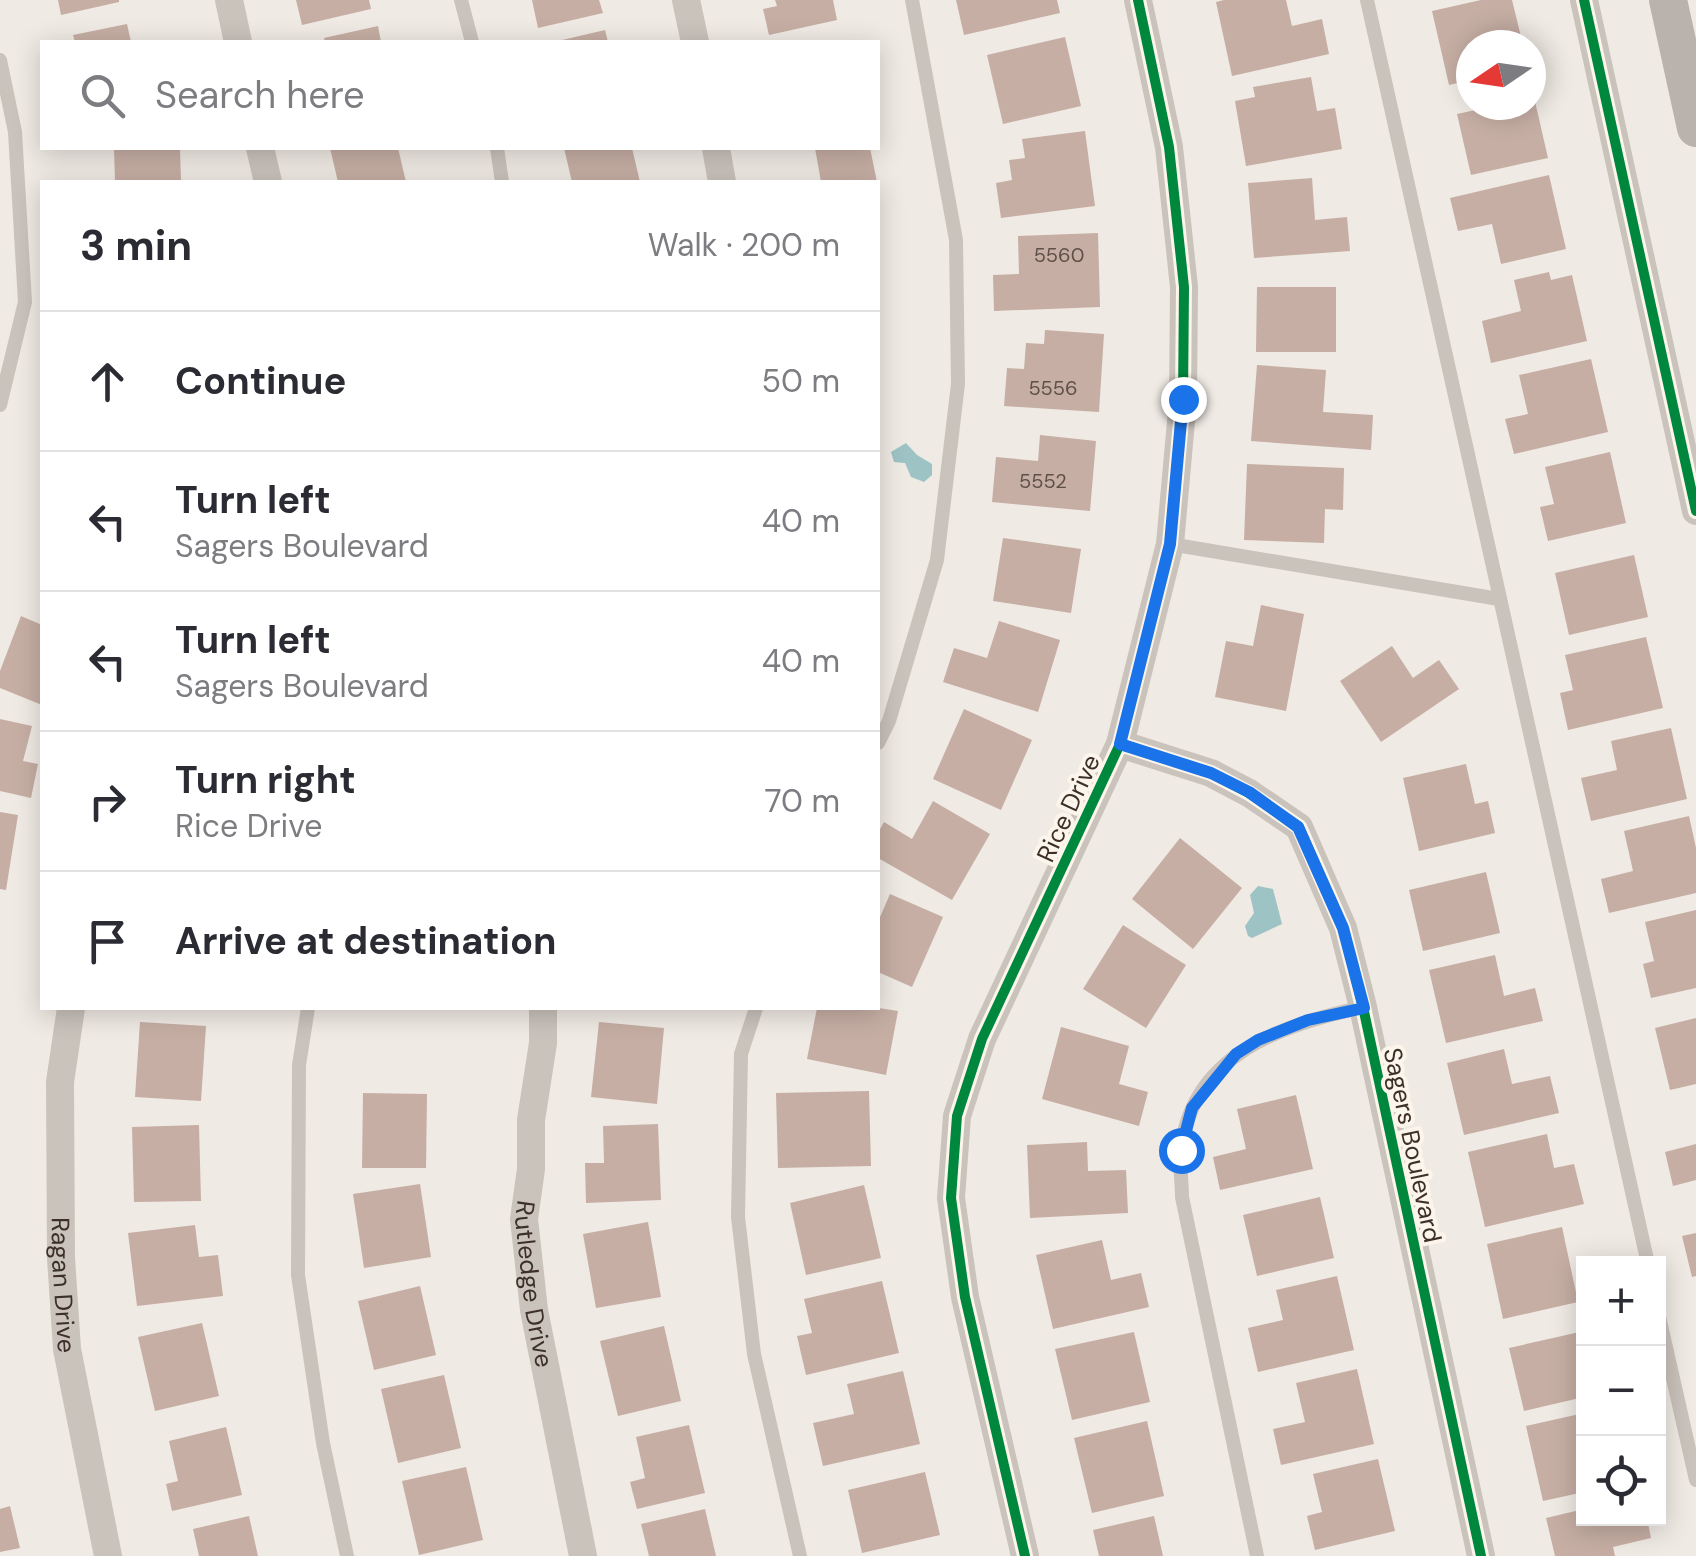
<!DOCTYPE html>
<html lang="en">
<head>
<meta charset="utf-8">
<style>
	body { margin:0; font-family:"DM Sans",sans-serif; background:#f7f7f7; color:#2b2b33 }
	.controls { position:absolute; right:30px; bottom:30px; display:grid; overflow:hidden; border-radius:0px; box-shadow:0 5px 25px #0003 }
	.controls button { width:90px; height:90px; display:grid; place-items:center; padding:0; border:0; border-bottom:2px solid #e1e1e2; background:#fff; color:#2b2b33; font:50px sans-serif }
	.compass { position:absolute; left:1456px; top:30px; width:90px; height:90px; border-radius:50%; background:#fff; box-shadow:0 5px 25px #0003; rotate:257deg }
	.stop { position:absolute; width:30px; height:30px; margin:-22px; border:8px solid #1a73e8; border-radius:50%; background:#fff }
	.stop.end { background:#1a73e8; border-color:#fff; box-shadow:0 2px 10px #0008 }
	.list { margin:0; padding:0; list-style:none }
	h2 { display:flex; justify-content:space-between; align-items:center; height:130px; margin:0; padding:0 40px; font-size:42px }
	h2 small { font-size:32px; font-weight:400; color:#7c7c81 }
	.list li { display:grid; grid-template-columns:65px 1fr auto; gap:30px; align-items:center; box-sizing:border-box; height:140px; padding:0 40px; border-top:2px solid #e1e1e2 }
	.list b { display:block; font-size:38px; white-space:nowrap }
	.list p { margin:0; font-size:32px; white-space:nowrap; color:#7c7c81 }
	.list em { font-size:32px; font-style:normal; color:#7c7c81 }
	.icon { flex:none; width:55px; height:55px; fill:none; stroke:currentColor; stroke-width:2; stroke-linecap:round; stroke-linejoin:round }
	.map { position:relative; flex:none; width:1696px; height:1556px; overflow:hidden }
	.search { position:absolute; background:#fff; box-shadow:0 5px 25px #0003; left:40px; top:40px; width:840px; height:110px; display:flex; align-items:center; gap:25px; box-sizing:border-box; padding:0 35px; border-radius:0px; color:#7c7c81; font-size:38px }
	.panel { position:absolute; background:#fff; box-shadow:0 5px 25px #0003; left:40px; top:180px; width:840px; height:830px; border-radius:0px }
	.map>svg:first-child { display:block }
	.water { fill:#9dc3c4 }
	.building { fill:#c6aea4 }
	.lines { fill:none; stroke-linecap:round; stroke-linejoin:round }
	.lane { stroke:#cac3bc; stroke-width:14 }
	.street { stroke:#cac3bc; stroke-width:28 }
	.secondary { stroke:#bab3ad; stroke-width:38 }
	.cycleway-casing { stroke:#fcf5ec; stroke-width:16 }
	.cycleway { stroke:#00873e; stroke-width:10 }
	.route { stroke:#1a73e8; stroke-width:12 }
	.labels { text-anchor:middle; stroke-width:8; stroke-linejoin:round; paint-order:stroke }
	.number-label { font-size:20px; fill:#5e5048 }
	.street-label { font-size:25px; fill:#3c3029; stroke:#fcf5ec }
</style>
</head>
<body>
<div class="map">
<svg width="1696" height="1556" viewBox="0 0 1696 1556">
	<rect width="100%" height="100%" fill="#f0eae4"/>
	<g class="water">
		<path d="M906,443L917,455L932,464V475L924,482L911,477L905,463L894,462L891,452Z"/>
		<path d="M1258,886L1273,889L1282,924L1252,938L1248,936L1245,926L1254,913L1250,895Z"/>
	</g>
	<g class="building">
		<path d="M58,0H119V2L61,15Z"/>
		<path d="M296,0H369L371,9L302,25Z"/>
		<path d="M532,0H599L603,13L538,28Z"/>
		<path d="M775,0H833L837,20L769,35L763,9L777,6Z"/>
		<path d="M956,0H1057L1060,13L964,35Z"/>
		<path d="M1224,0H1286L1292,26L1322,19L1329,54L1232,76L1216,2Z"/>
		<path d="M1481,0H1512L1523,45H1471V80L1449,85L1432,11Z"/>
		<path d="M127,24L131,42H75L73,35Z"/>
		<path d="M378,26L381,42H325L324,38Z"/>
		<path d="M605,30L608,42H558V41Z"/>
		<path d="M1065,37L1081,106L1003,124L987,55Z"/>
		<path d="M1311,77L1317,111L1335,108L1342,149L1246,166L1235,101L1255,97L1253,87Z"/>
		<path d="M1534,97L1548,158L1471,175L1457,114L1499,105H1531V98Z"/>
		<path d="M1085,131L1095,206L1001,218L996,183L1012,180L1009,160L1025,158L1022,139Z"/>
		<path d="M114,148H180L181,182H115Z"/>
		<path d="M330,148H398L406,182H338Z"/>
		<path d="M564,148H632L640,182H572Z"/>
		<path d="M815,148H870L877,182H821Z"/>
		<path d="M1549,175L1566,249L1501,264L1492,224L1458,231L1450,198Z"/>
		<path d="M1312,178L1315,220L1347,217L1350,251L1254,258L1248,183Z"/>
		<path d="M1098,233L1100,307L994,311L993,275L1019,274L1018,236Z"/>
		<path d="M1549,272L1551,280L1572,275L1587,341L1491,363L1482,321L1521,311L1514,280Z"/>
		<path d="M1257,287H1336V352H1256Z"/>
		<path d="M1045,330L1104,334L1099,412L1004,406L1007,368L1024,369L1026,343L1044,344Z"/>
		<path d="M1591,359L1608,432L1514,454L1505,419L1528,414L1519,375Z"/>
		<path d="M1257,365L1326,370L1323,412L1373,415L1371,450L1251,441Z"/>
		<path d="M1040,435L1096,441L1090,511L992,502L996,457L1038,461Z"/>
		<path d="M1610,452L1626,523L1548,541L1540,507L1554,504L1545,467Z"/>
		<path d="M1247,464L1344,468L1343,510L1325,509L1324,543L1244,540Z"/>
		<path d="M1003,538L1081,549L1071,613L993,601Z"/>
		<path d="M1634,555L1648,617L1569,635L1555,573Z"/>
		<path d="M1261,605L1304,614L1286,711L1215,697L1226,641L1253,646Z"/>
		<path d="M21,616L42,625V705L0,688V671Z"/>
		<path d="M999,621L1060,640L1038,712L943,682L954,648L987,658Z"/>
		<path d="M1646,637L1663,708L1568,730L1560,693L1573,690L1565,655Z"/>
		<path d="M1392,646L1413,678L1439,660L1459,689L1381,742L1340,681Z"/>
		<path d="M964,709L1032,740L1001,810L933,779Z"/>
		<path d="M0,719L32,726L23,761L38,764L31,798L0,791Z"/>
		<path d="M1671,728L1687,799L1591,821L1581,778L1617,770L1611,741Z"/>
		<path d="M1466,764L1475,804L1488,801L1495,833L1419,851L1403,778Z"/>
		<path d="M933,801L990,834L952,900L878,858V833L884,822L912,839Z"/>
		<path d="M0,812L18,815L6,890L0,889Z"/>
		<path d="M1689,816L1696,848V893L1609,913L1601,879L1633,871L1624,831Z"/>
		<path d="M1180,838L1242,888L1193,949L1132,899Z"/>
		<path d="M1486,872L1500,933L1423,951L1409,890Z"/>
		<path d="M890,894L943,917L912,987L878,972V922Z"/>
		<path d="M1696,910V988L1651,998L1643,964L1654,961L1645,922Z"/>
		<path d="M1123,925L1186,965L1146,1028L1083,989Z"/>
		<path d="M1495,955L1504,996L1535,988L1543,1021L1446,1043L1429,970Z"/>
		<path d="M817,1008H879L898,1011L886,1075L807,1059Z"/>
		<path d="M1696,1018V1084L1670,1090L1655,1028Z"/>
		<path d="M140,1022L206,1026L201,1101L135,1097Z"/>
		<path d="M599,1022L664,1028L657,1104L591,1097Z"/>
		<path d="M1061,1027L1129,1046L1119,1084L1148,1092L1139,1126L1042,1099Z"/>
		<path d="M1504,1049L1512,1084L1550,1076L1559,1113L1464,1135L1447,1063Z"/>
		<path d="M869,1091L871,1166L778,1168L776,1093Z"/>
		<path d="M363,1093L427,1094L426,1168H362Z"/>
		<path d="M1296,1095L1313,1169L1220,1190L1213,1157L1246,1149L1237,1109Z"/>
		<path d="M658,1124L661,1200L586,1203L585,1163H604L603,1126Z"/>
		<path d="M199,1125L201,1201L134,1202L132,1127Z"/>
		<path d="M1547,1134L1554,1168L1574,1164L1584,1204L1485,1227L1468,1152Z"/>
		<path d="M1087,1142L1088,1171L1126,1170L1128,1213L1030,1218L1027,1145Z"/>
		<path d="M1696,1144V1180L1673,1186L1665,1152Z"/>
		<path d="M420,1184L431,1257L364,1268L353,1194Z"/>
		<path d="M864,1185L881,1258L806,1275L790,1203Z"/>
		<path d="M1320,1197L1334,1258L1257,1276L1243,1215Z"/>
		<path d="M648,1222L661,1297L596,1308L583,1234Z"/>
		<path d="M195,1225L199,1257L218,1255L223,1296L137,1306L128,1233Z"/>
		<path d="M1562,1227L1578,1302L1503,1319L1487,1244Z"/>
		<path d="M1696,1233V1276L1692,1277L1682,1236Z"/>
		<path d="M1102,1240L1111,1280L1141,1273L1149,1307L1053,1329L1036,1255Z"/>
		<path d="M1337,1276L1354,1350L1258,1372L1248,1328L1283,1320L1276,1290Z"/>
		<path d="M882,1281L899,1353L806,1375L797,1336L812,1333L804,1299Z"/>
		<path d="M420,1286L436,1355L374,1370L358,1301Z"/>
		<path d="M202,1323L219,1396L155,1411L138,1337Z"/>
		<path d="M664,1326L681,1401L618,1416L600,1341Z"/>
		<path d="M1584,1331V1397L1524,1411L1509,1348Z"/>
		<path d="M1134,1332L1150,1402L1072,1420L1055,1349Z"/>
		<path d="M1357,1369L1374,1444L1281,1465L1273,1429L1305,1422L1296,1383Z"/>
		<path d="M903,1371L920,1444L823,1466L813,1423L854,1414L847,1384Z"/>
		<path d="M444,1375L461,1448L398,1463L381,1389Z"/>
		<path d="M1584,1413V1492L1543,1501L1526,1426Z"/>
		<path d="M1147,1421L1164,1496L1092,1513L1074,1438Z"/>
		<path d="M689,1425L705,1493L637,1509L630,1482L645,1478L636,1437Z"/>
		<path d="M226,1427L242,1495L172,1511L166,1484L178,1481L169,1441Z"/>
		<path d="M1378,1459L1395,1531L1315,1550L1307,1516L1322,1512L1313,1474Z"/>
		<path d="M466,1467L483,1540L419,1555L402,1481Z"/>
		<path d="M925,1472L940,1535L862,1553L848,1490Z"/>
		<path d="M10,1506L20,1548L0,1552V1509Z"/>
		<path d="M705,1509L716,1556H649L641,1524Z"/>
		<path d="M1584,1509V1518H1647L1651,1538L1613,1547L1615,1556H1555L1546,1518Z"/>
		<path d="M249,1516L258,1556H199L193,1529Z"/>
		<path d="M1154,1516L1163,1556H1099L1093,1530Z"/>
	</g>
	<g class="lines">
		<g class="lane">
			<path d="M461,0L472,42"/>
			<path d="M1367,0L1648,1264"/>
			<path d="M0,60L15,132L25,302L0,405"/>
			<path d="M497,148L502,182"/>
			<path d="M1170,544L1499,599"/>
			<path d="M878,743L889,721L937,560L958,384L956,240L912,0"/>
			<path d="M308,1008L299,1065L298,1275L323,1443L347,1556"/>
			<path d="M756,1008L741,1054L738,1217L754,1354L800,1556"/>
			<path d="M1658,1312L1696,1480"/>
			<path d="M1257,1556L1182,1197C1182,1182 1179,1165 1181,1150C1192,1053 1283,1025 1363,1007"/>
		</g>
		<g class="street">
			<path d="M229,0L238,42"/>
			<path d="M686,0L695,42"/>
			<path d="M1584,0L1696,511"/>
			<path d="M260,148L268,182"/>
			<path d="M716,148L722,182"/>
			<path d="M1120,744L1211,773L1249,793L1299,827L1343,928L1363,1007L1481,1556"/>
			<path id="s1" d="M71,1008L60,1082L61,1258L67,1349L108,1556"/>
			<path id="s2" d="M543,1008V1043L531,1120V1169L524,1219L534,1310L583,1556"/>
			<path d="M1025,1556L965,1297L951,1198L957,1116L982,1039L1120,744L1170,544L1183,399L1184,287L1169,147L1138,0"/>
		</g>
		<path class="secondary" d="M1668,0L1696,128"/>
		<g class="cycleway-casing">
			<g id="cycleway">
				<path d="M1584,0L1696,511"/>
				<path d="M1120,744L1211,773L1249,793L1299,827L1343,928L1363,1007L1481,1556"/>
				<path d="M1025,1556L965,1297L951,1198L957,1116L982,1039L1120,744L1170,544L1183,399L1184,287L1169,147L1138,0"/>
			</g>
		</g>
		<use href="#cycleway" class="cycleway"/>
	</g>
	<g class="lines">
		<path class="route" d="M1181,1150L1192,1108L1236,1054L1258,1040L1308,1020L1364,1008L1343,928L1298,827L1249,792L1211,773L1120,744L1170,544L1183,399"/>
	</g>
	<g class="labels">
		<g class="number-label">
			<text x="1059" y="262">5560</text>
			<text x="1053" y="395">5556</text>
			<text x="1043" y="488">5552</text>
		</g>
		<g class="street-label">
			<text transform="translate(1068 808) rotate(-65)" y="9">Rice Drive</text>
			<text transform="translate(1413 1145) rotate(78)" y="9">Sagers Boulevard</text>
			<text dy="9" stroke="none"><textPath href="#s1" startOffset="278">Ragan Drive</textPath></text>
			<text dy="9" stroke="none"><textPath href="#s2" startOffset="278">Rutledge Drive</textPath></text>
		</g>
	</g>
</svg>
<div class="controls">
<button>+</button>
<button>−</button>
<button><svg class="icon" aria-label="locate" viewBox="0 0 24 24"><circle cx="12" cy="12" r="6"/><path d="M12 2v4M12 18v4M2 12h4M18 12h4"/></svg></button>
</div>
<svg class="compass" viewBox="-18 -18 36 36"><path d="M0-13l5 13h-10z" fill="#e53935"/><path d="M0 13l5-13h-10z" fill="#7c7c81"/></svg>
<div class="stop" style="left:1181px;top:1150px"></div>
<div class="stop end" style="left:1183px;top:399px"></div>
<div class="search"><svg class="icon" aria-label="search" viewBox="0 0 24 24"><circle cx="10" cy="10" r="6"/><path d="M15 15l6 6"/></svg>Search here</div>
<section class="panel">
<h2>3 min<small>Walk · 200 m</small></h2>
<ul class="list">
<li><svg class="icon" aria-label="ahead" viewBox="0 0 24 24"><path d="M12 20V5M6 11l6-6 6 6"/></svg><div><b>Continue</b></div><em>50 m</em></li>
<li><svg class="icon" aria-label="left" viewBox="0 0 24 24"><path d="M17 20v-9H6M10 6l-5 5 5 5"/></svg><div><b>Turn left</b><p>Sagers Boulevard</p></div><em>40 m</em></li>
<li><svg class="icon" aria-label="left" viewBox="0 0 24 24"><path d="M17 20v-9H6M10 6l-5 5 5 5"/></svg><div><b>Turn left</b><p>Sagers Boulevard</p></div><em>40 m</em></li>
<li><svg class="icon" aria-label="right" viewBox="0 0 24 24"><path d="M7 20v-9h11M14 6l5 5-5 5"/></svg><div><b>Turn right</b><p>Rice Drive</p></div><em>70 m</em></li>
<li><svg class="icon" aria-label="arrive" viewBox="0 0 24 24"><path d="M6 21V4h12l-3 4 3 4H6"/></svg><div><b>Arrive at destination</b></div></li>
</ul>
</section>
</div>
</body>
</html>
